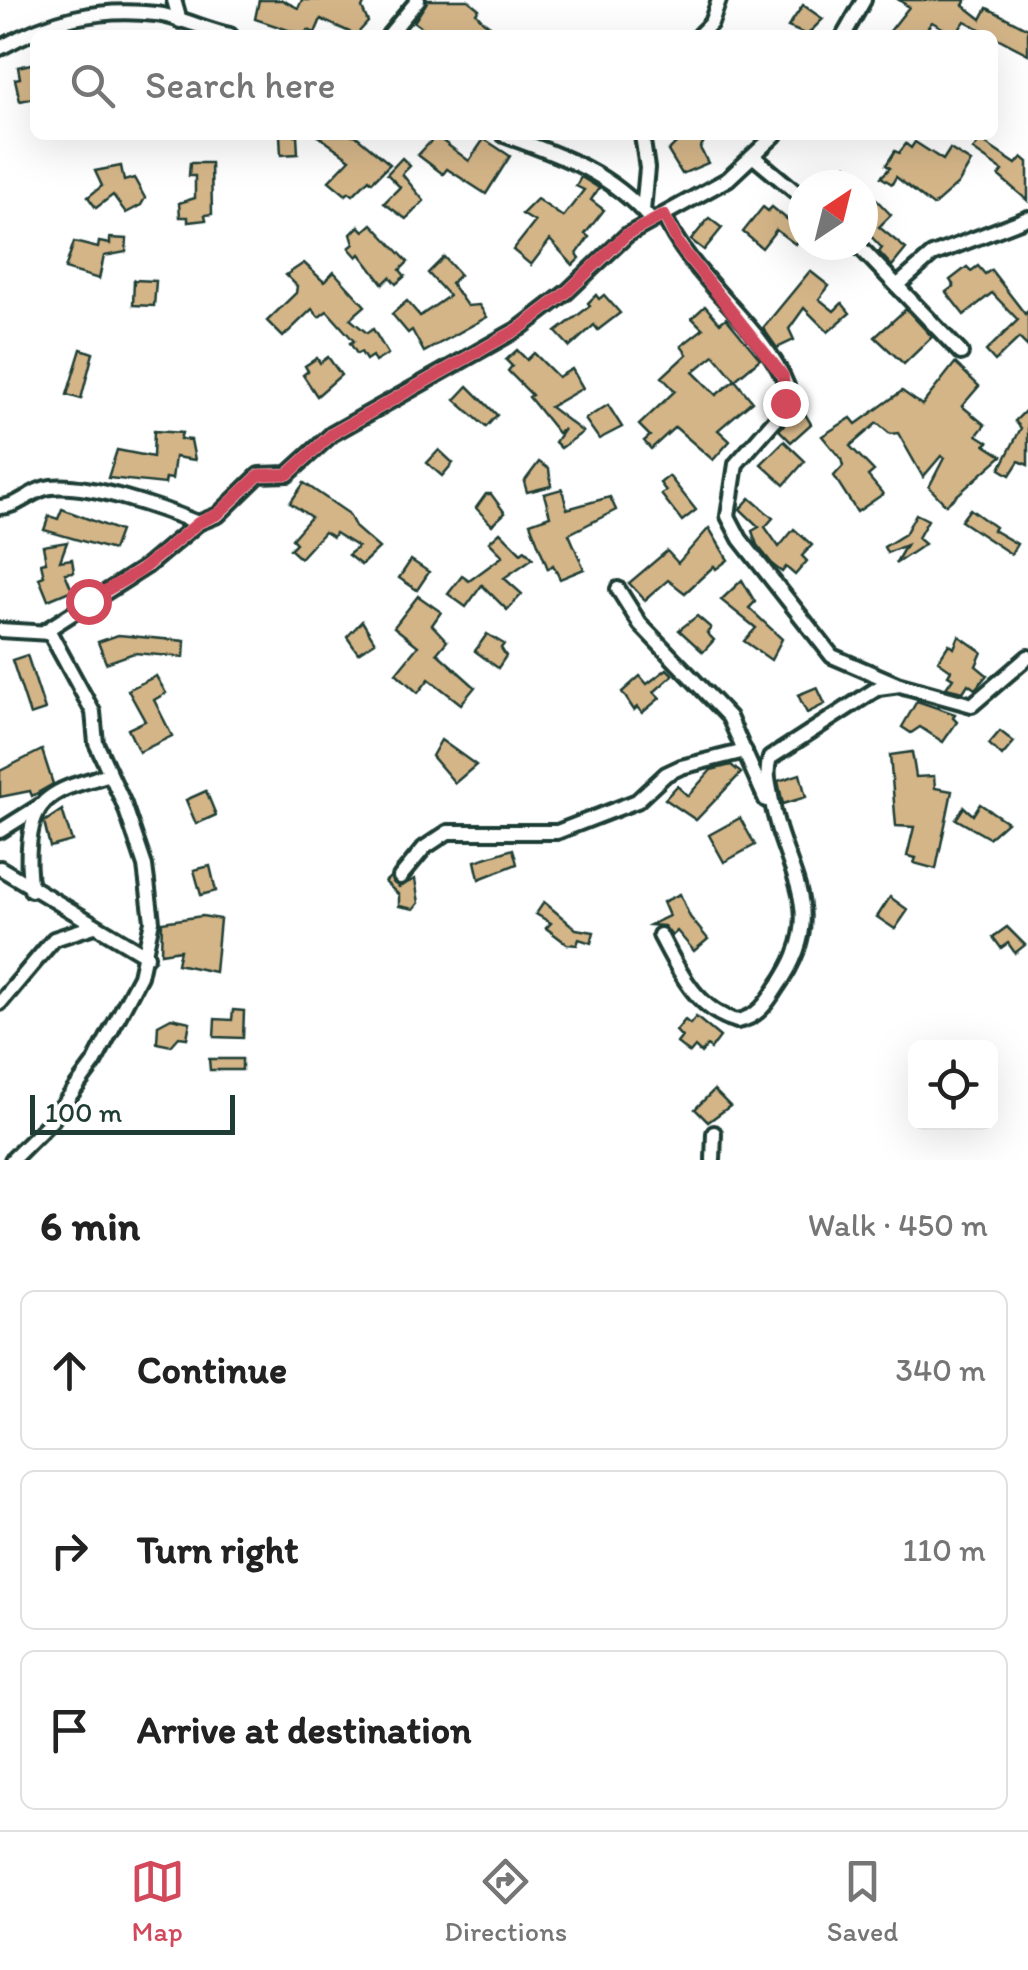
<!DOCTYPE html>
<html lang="en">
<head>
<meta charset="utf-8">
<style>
	body { margin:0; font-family:Itim,sans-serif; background:#f2f2f2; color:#222 }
	.controls { position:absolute; right:30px; bottom:30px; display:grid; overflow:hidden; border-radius:15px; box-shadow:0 10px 40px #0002 }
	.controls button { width:90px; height:90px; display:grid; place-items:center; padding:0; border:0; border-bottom:2px solid #e0e0e0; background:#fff; color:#222; font:50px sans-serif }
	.compass { position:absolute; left:788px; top:170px; width:90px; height:90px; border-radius:50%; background:#fff; box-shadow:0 10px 40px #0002; rotate:35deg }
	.scale { position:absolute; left:30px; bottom:25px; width:205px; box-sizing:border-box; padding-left:10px; border:5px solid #1f3d34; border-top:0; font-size:28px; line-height:35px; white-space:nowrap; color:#1f3d34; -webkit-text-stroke:8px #fff; paint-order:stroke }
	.stop { position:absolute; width:30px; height:30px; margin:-22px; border:8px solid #d1495b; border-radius:50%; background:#fff }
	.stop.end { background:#d1495b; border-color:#fff; box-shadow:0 2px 10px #0008 }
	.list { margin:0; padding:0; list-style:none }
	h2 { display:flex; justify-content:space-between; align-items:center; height:130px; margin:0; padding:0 40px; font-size:42px }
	h2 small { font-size:32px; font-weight:400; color:#767676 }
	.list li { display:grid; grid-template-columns:65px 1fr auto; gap:30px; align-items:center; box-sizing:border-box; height:160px; margin:0 20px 20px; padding:0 20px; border:2px solid #e0e0e0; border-radius:15px }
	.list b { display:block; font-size:38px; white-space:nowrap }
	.list em { font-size:32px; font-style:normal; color:#767676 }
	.icon { flex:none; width:55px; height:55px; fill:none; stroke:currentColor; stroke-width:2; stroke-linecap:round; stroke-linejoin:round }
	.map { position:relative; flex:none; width:1028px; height:1160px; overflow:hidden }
	.search { position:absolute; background:#fff; box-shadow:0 10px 40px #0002; left:30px; right:30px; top:30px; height:110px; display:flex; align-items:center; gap:25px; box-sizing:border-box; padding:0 35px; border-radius:15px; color:#767676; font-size:38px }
	.sheet { height:670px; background:#fff }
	nav { display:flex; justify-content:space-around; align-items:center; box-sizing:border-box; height:140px; border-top:2px solid #e0e0e0; background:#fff; font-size:28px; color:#767676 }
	nav a { display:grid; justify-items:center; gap:5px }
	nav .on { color:#d1495b }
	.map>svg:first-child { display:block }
	.building { fill:#d4b588; stroke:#1f3d34; stroke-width:2.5; fill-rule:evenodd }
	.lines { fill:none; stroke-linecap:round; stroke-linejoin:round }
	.street-casing { stroke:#1f3d34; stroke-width:20 }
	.street { stroke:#fff; stroke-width:12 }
	.route { stroke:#d1495b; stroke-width:12 }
</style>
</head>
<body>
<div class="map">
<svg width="1028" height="1160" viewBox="0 0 1028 1160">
	<rect width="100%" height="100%" fill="#fff"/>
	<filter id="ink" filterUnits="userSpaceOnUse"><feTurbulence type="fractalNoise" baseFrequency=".01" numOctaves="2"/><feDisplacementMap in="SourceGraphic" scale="20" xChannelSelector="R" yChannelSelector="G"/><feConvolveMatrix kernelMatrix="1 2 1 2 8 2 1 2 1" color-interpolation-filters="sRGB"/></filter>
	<g filter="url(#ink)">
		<g class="building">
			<path d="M259,0H282L298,8L302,0H366L362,8L368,22L356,35L321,19L315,33L308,30L303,35L255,19Z"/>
			<path d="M428,0H468L479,9L476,13L483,21L503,35H432L414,22Z"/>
			<path d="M899,0H966L963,5L981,19L987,8L1028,29V54L965,21L955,35L932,22L922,35H887L909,7Z"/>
			<path d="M803,5L823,19L807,35L788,27Z"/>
			<path d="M35,63V98L20,101L15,79L20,78L18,67Z"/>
			<path d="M280,135H297L298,154L281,155Z"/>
			<path d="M317,135H355L390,164L372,182L369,179L353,195L349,192L346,195L329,181L350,159Z"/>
			<path d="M670,135H708L700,148L708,163L682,174L668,151L678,141Z"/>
			<path d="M436,136L469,161L484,139L510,156L486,194L447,169L443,174L418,155Z"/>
			<path d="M980,140L1016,164L1022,157L1028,162V201L999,176L1003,171L973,150Z"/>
			<path d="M915,142L943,160L950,149L971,162L958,184L933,206L896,177L892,184L881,177L890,168L886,165L895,151L899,153L906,144L911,148Z"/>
			<path d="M402,158L410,166L402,174L424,201L406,219L384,203L400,187L387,174Z"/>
			<path d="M190,163H211L212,214L205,215L206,220L188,222V217H180L179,203L195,198V176H189Z"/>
			<path d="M846,165L865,185H836L831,180Z"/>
			<path d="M121,166L124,181L134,178L145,198L141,205L126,213L113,195L96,208L88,197L102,186L95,171Z"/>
			<path d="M581,177L599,188L591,200L604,210L585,234L589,237L577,254L580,258L573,265L550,240L531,265L513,250L535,222L522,214L537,199L563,217L584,190L576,186Z"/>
			<path d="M863,186L891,215L879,227L906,249L892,266L879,252L882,248L863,228Z"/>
			<path d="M763,207L768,211L772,207L803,232L795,244L776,230L762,248L743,232Z"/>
			<path d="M709,218L722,228L704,250L691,240Z"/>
			<path d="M372,224L408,262L400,270L405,276L396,284L390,277L383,284L360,254L357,257L349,248L354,244L351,234L359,226L364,231Z"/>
			<path d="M110,238L127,239L126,252L104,256L99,279L65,269L74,242L98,248L99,242L110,244Z"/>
			<path d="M444,257L460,275L451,283L467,306L479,305L487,317L424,352L412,330L408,333L392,314L407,301L420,316L449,296L428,273Z"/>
			<path d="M304,263L324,282L334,272L365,306L350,319L367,333L373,329L388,354L375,362L372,356L366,360L361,352L357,354L350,343L354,341L327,311L319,317L312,309L283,337L267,321L296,293L297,286L286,275Z"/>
			<path d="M978,266L985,274L991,270L1025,314L1028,311V347L1019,338L995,361L986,351L1018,320L992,293L964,315L946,292L954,286L950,280L967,267L971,271Z"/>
			<path d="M810,271L829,286L819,299L834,311L842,303L850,313L828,332L804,308L789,329L794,340L777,348L763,328Z"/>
			<path d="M134,280L156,281L154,306L133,305Z"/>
			<path d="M596,295L599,299L604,295L620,313L598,330L594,325L570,347L556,332L590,306L588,303Z"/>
			<path d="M705,306L720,323L726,318L760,359L735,380L752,401L718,430L730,441L713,460L675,427L651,449L644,441L650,436L639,425L675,391L662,377L687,354L681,346L703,329L692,318ZM714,355L735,380L716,395L693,372Z"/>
			<path d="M906,309L932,337L904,364L875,337Z"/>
			<path d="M81,349L93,353L81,399L67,395Z"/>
			<path d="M517,350L527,360L534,353L558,377L572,369L583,388L550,407L583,432L561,448L555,442L564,429L558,433L529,397L532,395L508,371L512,366L506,360Z"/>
			<path d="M328,357L341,375L317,396L303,375L308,371L305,366L317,358L320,363Z"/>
			<path d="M955,363L979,386L962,406L985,425L977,435L988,442L985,445L1002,456L946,505L929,487L944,458L941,456L923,477L898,433L890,434L877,423L850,446L874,471L868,476L883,494L857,512L834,476L843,466L841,459L822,436L851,418L856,424L902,391L922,405Z"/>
			<path d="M468,386L497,415L486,427L455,400Z"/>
			<path d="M608,405L622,427L599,439L585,419Z"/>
			<path d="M801,407L811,424L791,442L779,430Z"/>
			<path d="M1028,408V465L1019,461L1010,475L1000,469L1021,428L1015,421Z"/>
			<path d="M154,431L182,433L180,439L191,440L195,460L175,457L172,479L166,478L165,484L108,478L117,450L153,457Z"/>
			<path d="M784,441L805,461L784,485L761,464Z"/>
			<path d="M439,450L453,463L442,476L427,463Z"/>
			<path d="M539,462L549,469L551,486L527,492L524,482Z"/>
			<path d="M669,476L696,510L682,521L661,494L666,491L660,483Z"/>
			<path d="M304,483L348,513L356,528L379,548L361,565L348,555L358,547L335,533L333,537L324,532L300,558L290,549L296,543L292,539L311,517L290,503Z"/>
			<path d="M562,489L567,509L610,497L616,510L569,534L584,569L560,579L553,565L548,569L530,523L550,516L544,494Z"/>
			<path d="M486,494H491L505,513L492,525L476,508Z"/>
			<path d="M750,498L773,518L765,527L779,547L794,529L812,545L802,556L807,561L795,575L786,567L782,572L774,566L757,545L752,531L759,527L740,509Z"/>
			<path d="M62,509L120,531L113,550L44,530L49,516L58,519Z"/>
			<path d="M970,509L995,527L993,530L1017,544L1011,554L961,521Z"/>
			<path d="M916,514L928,520L918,538L925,544L895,564L906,545L887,553L884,547L905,534Z"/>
			<path d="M709,528L728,560L716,569L714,566L685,593L668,580L645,600L629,583L667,551L678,563Z"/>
			<path d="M500,532L521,553L525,550L533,558L504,578L522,594L507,610L482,585L466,607L448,594L462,576L469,581L503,556L489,542Z"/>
			<path d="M67,542L60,561L72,559L74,572L65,573L72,590L48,600L39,578L44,576L41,563L46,562L43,546Z"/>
			<path d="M411,560L429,572L417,590L399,578Z"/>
			<path d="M742,580L755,602L749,608L782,639L771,660L744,641L756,628L721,600Z"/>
			<path d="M418,596L441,612L432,625L447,641L437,653L475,687L461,704L429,679L418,693L396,673L418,646L394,627Z"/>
			<path d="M697,616L711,628L707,633L714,640L703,652L679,630Z"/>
			<path d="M362,621L375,642L358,653L347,637Z"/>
			<path d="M487,634L504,644L501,648L506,656L498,668L475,651Z"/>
			<path d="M118,635L185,641L184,657L134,653L106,663L98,642Z"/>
			<path d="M959,636L982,652L976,666L987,675L975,689L968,684L963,692L946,688L953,678L948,675L951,670L938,661L949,644L954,648Z"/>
			<path d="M27,655L45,710L30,715L12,660Z"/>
			<path d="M667,669L673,675L654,692L660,698L642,713L637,707L634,710L622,692L640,676L647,684Z"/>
			<path d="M156,676L166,693L154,700L172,736L139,752L128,729L145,721L128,690Z"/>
			<path d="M817,687L825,704L807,713L798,695Z"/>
			<path d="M917,701L955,714L953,718L957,722L943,742L920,727L911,733L902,727Z"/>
			<path d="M1000,731L1014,742L1002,756L989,744Z"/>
			<path d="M441,740L476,765L455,783L432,756Z"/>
			<path d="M42,750L53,784L32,796L30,791L0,797V771Z"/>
			<path d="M912,752L916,777L934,776L935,788L952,791L936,869L914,863L916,858L907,856L914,827L896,826L890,755Z"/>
			<path d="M731,765L741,773L696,820L665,799L677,786L688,796L711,770Z"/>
			<path d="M800,774L806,797L783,804L778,781Z"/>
			<path d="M206,791L216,815L196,824L186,800Z"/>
			<path d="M980,804L1007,822L989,838L956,819L964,807L973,815Z"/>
			<path d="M62,810L72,841L50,847L44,822Z"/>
			<path d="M740,818L755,845L724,862L709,835Z"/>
			<path d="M513,849L517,864L479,879L475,861Z"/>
			<path d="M210,866L216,891L201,895L194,870Z"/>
			<path d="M390,877L399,887L415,879L419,903L414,909L399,906V895L385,882Z"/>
			<path d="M680,894L690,917L708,939L694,951L677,931L672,936L664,926L650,925L669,916L663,902Z"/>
			<path d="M890,897L908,910L895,929L877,917Z"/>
			<path d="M544,902L576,929L594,932L591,943L579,939L577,945L567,944L546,928L551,923L536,914Z"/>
			<path d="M202,916L220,919L215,972L177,964L180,950L161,953L162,922Z"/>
			<path d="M1007,927L1025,945L1015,953L1008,943L1001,948L993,937Z"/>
			<path d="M233,1010L244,1011L243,1038L214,1037L215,1019L232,1020Z"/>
			<path d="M696,1017L720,1037L711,1049L707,1046L701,1053L695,1047L690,1053L677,1043L682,1037L676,1031L685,1020L690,1024Z"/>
			<path d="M171,1018L190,1022L187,1038L179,1037L171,1046L157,1043L158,1025Z"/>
			<path d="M209,1059H242V1070H210Z"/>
			<path d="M714,1090L730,1106L708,1122L695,1109Z"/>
		</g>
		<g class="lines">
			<g class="street-casing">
				<g id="street">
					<path d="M174,0L180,21"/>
					<path d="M389,35L418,0"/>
					<path d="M699,35L711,23L719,0"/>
					<path d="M844,35L864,0"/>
					<path d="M0,48C50,20 98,7 156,14C181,17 205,30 230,35"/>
					<path d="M504,135C560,155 610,172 650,219"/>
					<path d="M642,135L647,168L643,211"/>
					<path d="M755,158L803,198"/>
					<path d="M664,215C689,277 764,326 787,386L780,414L736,464L728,516L740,539L832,656L897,684"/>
					<path d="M858,245L961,353"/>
					<path d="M897,286L932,255L1028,218"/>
					<path d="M0,507C21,506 32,489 51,487C90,483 161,508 198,523"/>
					<path d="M618,589L640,624L729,717L766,800"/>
					<path d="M0,630L50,633L93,712L96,743L124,804L145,866L152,921L140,976L94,1063L52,1120L12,1160"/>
					<path d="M45,631L147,566L198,523L218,515L259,475L288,474L332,434L520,328L567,292L627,235L728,179L775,135"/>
					<path d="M0,831L43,804"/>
					<path d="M0,868L147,956"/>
					<path d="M400,877L424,848L448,832H557L637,801L666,774L681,767L745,751"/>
					<path d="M31,890C27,865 25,815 49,798C65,785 90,781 109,774"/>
					<path d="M660,935C678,969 696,1010 737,1021C757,1018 767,1003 777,987C833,908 782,873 771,796C769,783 765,772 770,758L878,688L900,685L972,705L1028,657"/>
					<path d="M0,1003L54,939L94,926"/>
					<path d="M713,1160L714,1133"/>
				</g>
			</g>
			<use href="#street" class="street"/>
		</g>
	</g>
	<g class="lines" filter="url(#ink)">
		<path class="route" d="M88,601L140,571L198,523L218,514L259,475L288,474L332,434L520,328L567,292L626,235L664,215L679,245L783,376L785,403"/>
	</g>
</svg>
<div class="controls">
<button><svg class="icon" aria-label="locate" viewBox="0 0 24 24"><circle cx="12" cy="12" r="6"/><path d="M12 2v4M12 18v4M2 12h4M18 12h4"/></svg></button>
</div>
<svg class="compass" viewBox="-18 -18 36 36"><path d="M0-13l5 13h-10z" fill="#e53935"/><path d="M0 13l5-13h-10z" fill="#767676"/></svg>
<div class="scale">100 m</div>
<div class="stop" style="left:88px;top:601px"></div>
<div class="stop end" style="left:785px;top:403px"></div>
<div class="search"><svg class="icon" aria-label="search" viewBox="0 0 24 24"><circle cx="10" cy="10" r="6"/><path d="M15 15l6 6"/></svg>Search here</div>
</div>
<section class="sheet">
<h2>6 min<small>Walk · 450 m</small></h2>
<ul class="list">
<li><svg class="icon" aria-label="ahead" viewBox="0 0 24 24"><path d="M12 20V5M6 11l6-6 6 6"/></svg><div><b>Continue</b></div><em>340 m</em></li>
<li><svg class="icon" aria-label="right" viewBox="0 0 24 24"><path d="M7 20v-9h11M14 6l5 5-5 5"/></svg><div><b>Turn right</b></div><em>110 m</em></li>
<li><svg class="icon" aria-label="arrive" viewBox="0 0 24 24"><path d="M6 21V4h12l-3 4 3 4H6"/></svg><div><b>Arrive at destination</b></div></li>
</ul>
</section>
<nav>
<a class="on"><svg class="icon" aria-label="map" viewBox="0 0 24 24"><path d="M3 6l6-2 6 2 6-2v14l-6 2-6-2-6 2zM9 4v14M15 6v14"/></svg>Map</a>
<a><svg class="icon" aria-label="directions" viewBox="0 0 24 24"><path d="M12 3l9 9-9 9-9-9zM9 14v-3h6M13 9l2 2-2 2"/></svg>Directions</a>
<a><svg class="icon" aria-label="saved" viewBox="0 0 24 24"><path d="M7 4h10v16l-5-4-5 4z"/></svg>Saved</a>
</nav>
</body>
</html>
